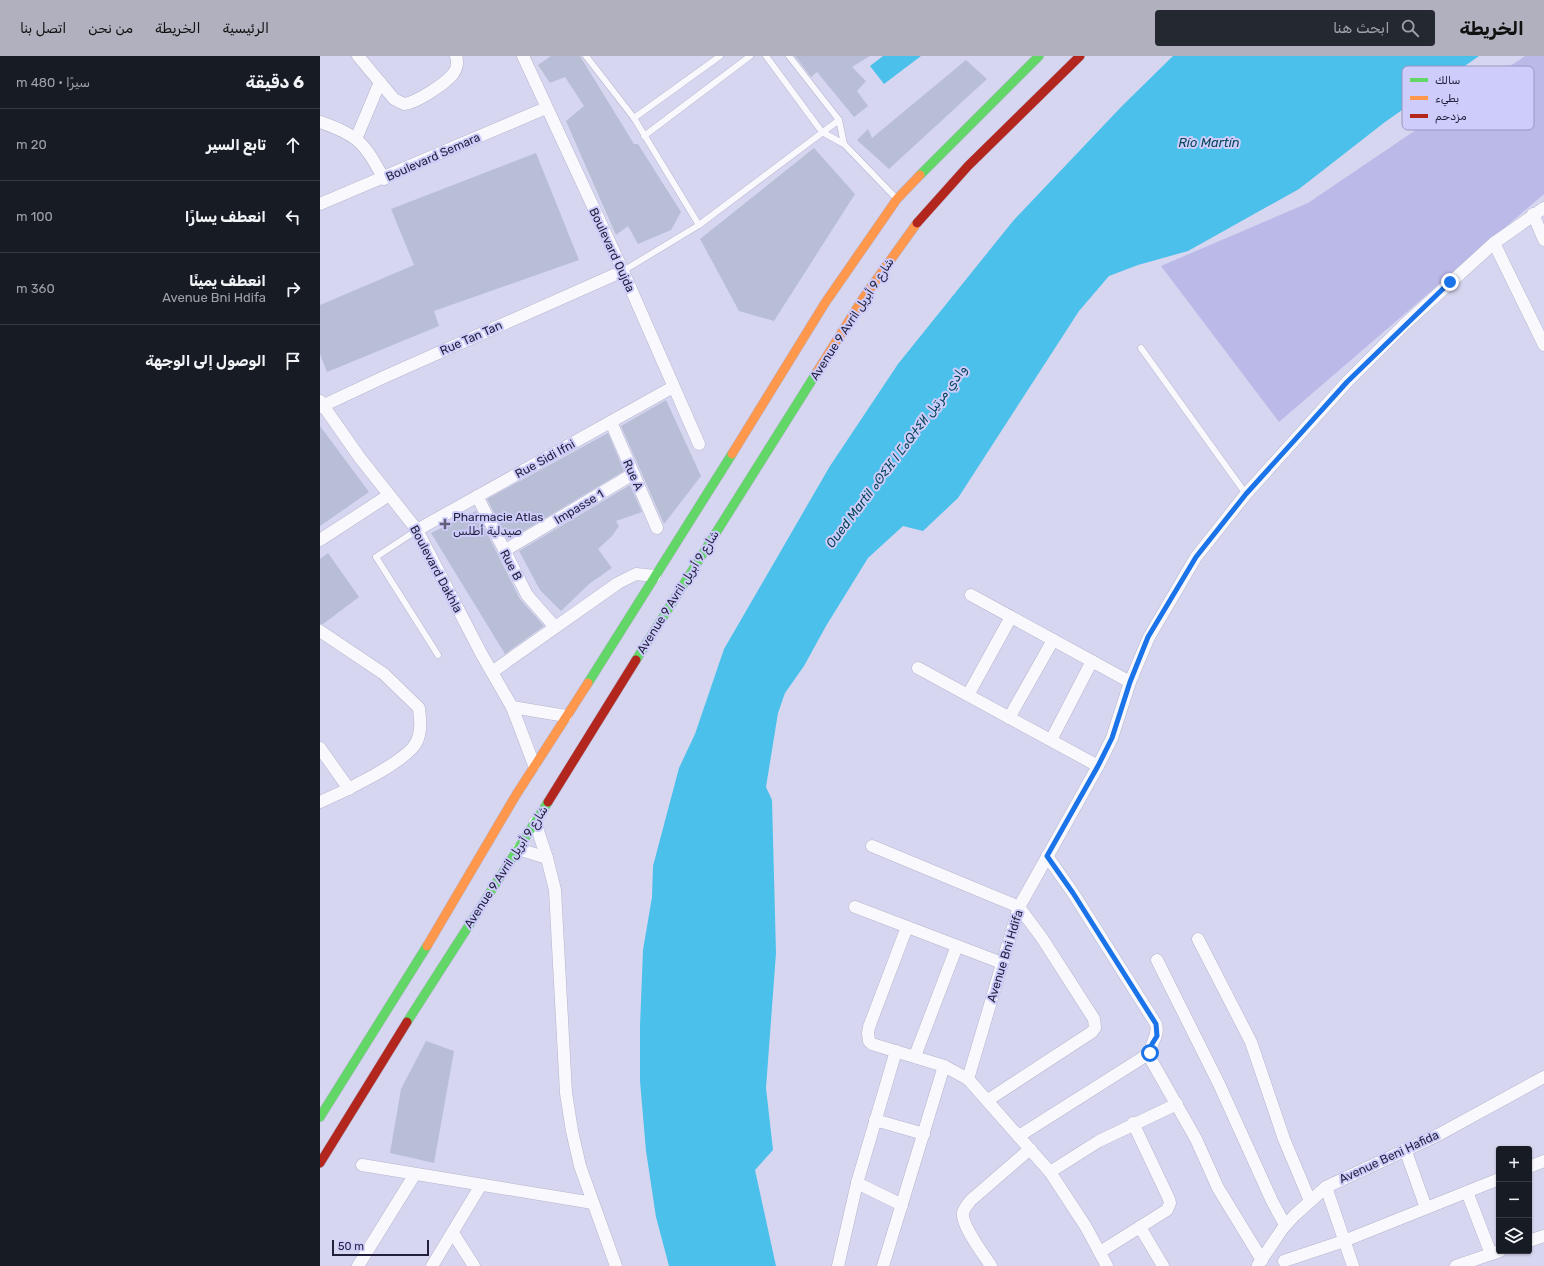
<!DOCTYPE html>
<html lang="ar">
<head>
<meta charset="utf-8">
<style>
	body { margin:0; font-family:Rubik,"Noto Sans Arabic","Noto Sans Tifinagh",sans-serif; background:#242831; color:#f1f3f6; direction:rtl }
	.controls { position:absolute; right:12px; bottom:12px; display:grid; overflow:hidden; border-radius:4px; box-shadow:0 1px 3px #0004 }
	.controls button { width:36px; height:36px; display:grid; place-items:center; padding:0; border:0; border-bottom:1px solid #363941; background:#171b24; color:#f1f3f6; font:20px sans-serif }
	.scale { position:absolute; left:12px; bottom:10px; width:97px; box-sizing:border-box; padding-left:4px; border:2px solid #211f3b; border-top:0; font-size:11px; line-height:14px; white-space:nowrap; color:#211f3b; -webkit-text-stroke:3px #cdccfa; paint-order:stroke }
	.stop { position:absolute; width:12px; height:12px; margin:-9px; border:3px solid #1a73e8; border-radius:50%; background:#fff }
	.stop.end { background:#1a73e8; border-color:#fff; box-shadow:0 1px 4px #0008 }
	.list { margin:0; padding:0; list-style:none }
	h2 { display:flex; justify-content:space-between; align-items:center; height:52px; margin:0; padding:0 16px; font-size:17px }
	h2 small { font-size:13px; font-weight:400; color:#9ea1a6 }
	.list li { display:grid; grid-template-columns:26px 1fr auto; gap:12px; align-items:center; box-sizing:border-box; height:72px; padding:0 16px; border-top:1px solid #363941 }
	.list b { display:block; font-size:15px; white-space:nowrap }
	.list p { margin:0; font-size:13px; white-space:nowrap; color:#9ea1a6 }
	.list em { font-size:13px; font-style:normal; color:#9ea1a6 }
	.icon { flex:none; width:22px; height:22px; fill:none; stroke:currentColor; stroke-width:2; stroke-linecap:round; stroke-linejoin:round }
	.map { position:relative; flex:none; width:1224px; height:1210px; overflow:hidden; direction:ltr }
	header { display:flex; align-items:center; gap:24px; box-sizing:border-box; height:56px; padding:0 20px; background:#b0b0be; color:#111 }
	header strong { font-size:19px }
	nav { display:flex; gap:22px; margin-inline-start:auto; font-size:14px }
	.search { width:280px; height:36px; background:#242831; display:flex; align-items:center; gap:10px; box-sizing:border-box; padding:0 14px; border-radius:4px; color:#9ea1a6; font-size:15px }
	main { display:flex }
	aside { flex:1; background:#171b24 }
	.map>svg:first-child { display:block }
	.green { fill:#bbb9e8 }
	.water { fill:#4ac0ea }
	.building { fill:#b9bed7 }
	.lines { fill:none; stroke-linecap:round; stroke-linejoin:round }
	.lane-casing { stroke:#b6b4ce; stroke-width:7 }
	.street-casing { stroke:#b6b4ce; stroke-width:13 }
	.fast-casing { stroke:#b6b4ce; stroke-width:10 }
	.slow-casing { stroke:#b6b4ce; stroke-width:10 }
	.jam-casing { stroke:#b6b4ce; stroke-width:10 }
	.lane { stroke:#f9f9fd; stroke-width:6 }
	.street { stroke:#f9f9fd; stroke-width:12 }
	.fast { stroke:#63d668; stroke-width:9 }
	.slow { stroke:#ff974d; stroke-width:9 }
	.jam { stroke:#b3261e; stroke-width:9 }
	.route { stroke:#1a73e8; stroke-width:5 }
	.poi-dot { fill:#615f7a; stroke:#cdccfa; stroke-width:1.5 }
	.labels { text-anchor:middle; stroke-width:4; stroke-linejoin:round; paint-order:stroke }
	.street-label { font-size:12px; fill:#211f3b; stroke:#cdccfa }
	.poi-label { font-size:12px; fill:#211f3b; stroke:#cdccfa; text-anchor:start }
	.water-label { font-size:13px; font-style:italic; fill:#074659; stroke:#cdccfa }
	.key { fill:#cdccfa; stroke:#9998c1; stroke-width:1 }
	.key-label { font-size:11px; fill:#211f3b }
</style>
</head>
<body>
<header>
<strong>الخريطة</strong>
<div class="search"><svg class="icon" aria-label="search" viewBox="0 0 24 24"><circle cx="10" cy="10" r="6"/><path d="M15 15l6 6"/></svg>ابحث هنا</div>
<nav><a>الرئيسية</a><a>الخريطة</a><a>من نحن</a><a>اتصل بنا</a></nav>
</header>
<main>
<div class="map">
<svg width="1224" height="1210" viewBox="0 0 1224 1210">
	<rect width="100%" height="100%" fill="#d7d6f0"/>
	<path class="green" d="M1205,0H1224V138L959,366L841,210L988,147Z"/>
	<g class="water">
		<path d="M563,0H601L564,28L550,10Z"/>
		<path d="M853,0H1159L1065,66L979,133L868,195L818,209L789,220L759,255L638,442L603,475L583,470L548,502L506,570L484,610L465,637L458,657L446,731L452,744L456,897L446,1032L453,1094L435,1114L456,1210H349L336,1161L326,1095L320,1025V970L323,894L332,841L333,810L359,712L375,678L404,593L510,410L578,308L693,165L802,50Z"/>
	</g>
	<g class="building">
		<path d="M231,0H260L314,88H318L361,156L351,174L318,188L308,170L296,179L246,65L264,50L245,21L230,27L218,9Z"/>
		<path d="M475,0H550L532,11L546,25L537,35L548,50L534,61L497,16L491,21Z"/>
		<path d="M646,4L667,23L569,113L537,84L548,73L552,82Z"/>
		<path d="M494,92L535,138L454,265L419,255L380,183Z"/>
		<path d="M216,97L259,204L114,255L119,270L7,316L0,298V249L94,209L71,153Z"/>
		<path d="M346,344L381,420L344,468L301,370Z"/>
		<path d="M0,370L49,436L0,470Z"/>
		<path d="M288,377L304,415L192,482L190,478L186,480L167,443Z"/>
		<path d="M310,429L322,456L296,465L299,470L292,480L278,493L292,512L269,528L241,555L220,534L199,495Z"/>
		<path d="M156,455L200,543L224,570L185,598L111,477Z"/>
		<path d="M8,497L39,541L3,568H0V503Z"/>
		<path d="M106,985L134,995L114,1107L70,1097L81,1033Z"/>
	</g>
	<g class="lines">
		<g class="lane-casing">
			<g id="lane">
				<path d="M266,0L314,62L379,169"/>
				<path d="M446,0L502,76L524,88L574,140"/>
				<path d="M469,0L519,64L524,88"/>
				<path d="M314,62L400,0"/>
				<path d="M324,80L430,0"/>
				<path d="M303,215L379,169L519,64"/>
				<path d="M821,292L926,438"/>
				<path d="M97,474L56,501L118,599"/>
			</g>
		</g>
		<g class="street-casing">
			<g id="street">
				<path d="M38,0L74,43L84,48C96,47 125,28 133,18C137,13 138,6 136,0"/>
				<path d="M203,0L303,215L379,388"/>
				<path d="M0,66C40,80 44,87 64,123"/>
				<path d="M36,83L60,26"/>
				<path d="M0,148L226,52"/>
				<path d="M1213,158L1224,184"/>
				<path d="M1174,187L1224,289"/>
				<path d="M0,345L40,402L97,474L162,599L192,651L214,709"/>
				<path d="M0,351L64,321L303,215"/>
				<path d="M291,366L337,472"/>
				<path d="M157,440L207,539L235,571"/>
				<path d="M97,474L353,331"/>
				<path d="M0,484L69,439"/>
				<path d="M184,495L313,418"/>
				<path d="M651,539L810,626"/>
				<path d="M0,575L64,618L99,652C100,663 102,674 97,685C89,705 21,737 0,746"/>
				<path d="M598,612L778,710"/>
				<path d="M172,616L298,527L316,518L335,520"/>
				<path d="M648,639L691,561"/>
				<path d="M192,651L246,660"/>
				<path d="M689,662L733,584"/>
				<path d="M731,684L772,605"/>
				<path d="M0,692L29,733"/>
				<path d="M215,766L227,802L235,834L246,1037L252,1075L260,1110L296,1210"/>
				<path d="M552,790L699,851L722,882L774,963L775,972L772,976L668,1044"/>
				<path d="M198,793L227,802"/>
				<path d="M727,800L753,837L836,968C840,981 828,988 830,1002L876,1083L898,1132L942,1204"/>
				<path d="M535,851L682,907"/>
				<path d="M587,871L549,971L548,977L549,985L552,988L624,1010L648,1023"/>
				<path d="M878,883L931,986L964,1083L990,1145"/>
				<path d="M837,904L899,1028L952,1145L965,1169"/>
				<path d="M595,1000L637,890"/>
				<path d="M555,1064L604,1078"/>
				<path d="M699,1080L830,997"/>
				<path d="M1085,1093L1106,1152"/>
				<path d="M42,1109L273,1147"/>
				<path d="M1209,1111L1224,1105"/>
				<path d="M730,1116L779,1085L857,1048"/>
				<path d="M537,1127L582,1149"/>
				<path d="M1006,1131L1033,1210"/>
				<path d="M1147,1136L1171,1198"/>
				<path d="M820,1171L843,1210"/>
				<path d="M133,1177L154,1210"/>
				<path d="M1209,1185L1224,1180"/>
				<path d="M780,1196L847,1154L850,1147L849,1143L813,1067"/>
				<path d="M964,1205L1024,1185L1179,1123"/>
				<path d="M938,1209L963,1172L975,1159L1006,1131L1118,1079L1224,1021"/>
				<path d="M38,1210L95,1118"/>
				<path d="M112,1210L161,1129"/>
				<path d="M518,1210L537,1127L576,995"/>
				<path d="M563,1210L624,1010"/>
				<path d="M671,1210C664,1199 641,1169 643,1157C644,1152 648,1148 651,1144L710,1093"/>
				<path d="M787,1210L766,1171L730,1116L648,1023L699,851L778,710L792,682L810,626L829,581L876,501L926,438L1027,326L1084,269L1174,187L1224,152"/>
				<path d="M1136,1210L1180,1195"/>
			</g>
		</g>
		<g class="fast-casing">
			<g id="fast">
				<path d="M600,119L719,0"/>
				<path d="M316,604L497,316"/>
				<path d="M268,627L412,398"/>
				<path d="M87,966L228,746"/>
				<path d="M0,1061L107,890"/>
			</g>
		</g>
		<g class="slow-casing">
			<g id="slow">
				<path d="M497,316L544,241L597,167"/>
				<path d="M412,398L505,247L577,143L600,119"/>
				<path d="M107,890L196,739L268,627"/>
			</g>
		</g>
		<g class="jam-casing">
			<g id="jam">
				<path d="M597,167L648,110L760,0"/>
				<path d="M228,746L316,604"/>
				<path d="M0,1107L87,966"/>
			</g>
		</g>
		<use href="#lane" class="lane"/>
		<use href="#street" class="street"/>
		<use href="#fast" class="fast"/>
		<use href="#slow" class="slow"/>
		<use href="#jam" class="jam"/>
	</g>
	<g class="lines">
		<path class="route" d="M830,997L832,988L837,980L836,968L753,837L727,800L778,710L792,682L810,626L828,581L876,501L926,438L1027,326L1130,226"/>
	</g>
	<path class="poi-dot" d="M123 462h4v4h4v4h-4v4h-4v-4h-4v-4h4z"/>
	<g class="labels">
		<g class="street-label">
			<text transform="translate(113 101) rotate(-24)" y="4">Boulevard Semara</text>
			<text transform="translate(292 194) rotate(65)" y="4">Boulevard Oujda</text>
			<text transform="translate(532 263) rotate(-57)" y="4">Avenue 9 Avril شارع 9 أبريل</text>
			<text transform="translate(151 282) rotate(-24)" y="4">Rue Tan Tan</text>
			<text transform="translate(225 403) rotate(-29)" y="4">Rue Sidi Ifni</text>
			<text transform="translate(313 419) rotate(66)" y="4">Rue A</text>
			<text transform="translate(259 451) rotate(-31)" y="4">Impasse 1</text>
			<text transform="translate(191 509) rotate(62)" y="4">Rue B</text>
			<text transform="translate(116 513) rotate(62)" y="4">Boulevard Dakhla</text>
			<text transform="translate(358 536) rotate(-58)" y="4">Avenue 9 Avril شارع 9 أبريل</text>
			<text transform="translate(186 811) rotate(-57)" y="4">Avenue 9 Avril شارع 9 أبريل</text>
			<text transform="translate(685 900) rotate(-73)" y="4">Avenue Bni Hdifa</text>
			<text transform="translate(1069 1101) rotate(-25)" y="4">Avenue Beni Hafida</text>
		</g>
		<g class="poi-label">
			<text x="133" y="465">Pharmacie Atlas<tspan x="133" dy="14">صيدلية أطلس</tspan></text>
		</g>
		<g class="water-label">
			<text x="889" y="91">Río Martín</text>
			<text transform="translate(576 400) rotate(-53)" y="5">Oued Martil ⴰⵙⵉⴼ ⵏ ⵎⴰⵕⵜⵉⵍ وادي مرتيل</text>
		</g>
	</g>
	<rect x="1082" y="10" width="132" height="64" rx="6" class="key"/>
	<rect x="1090" y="22" width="18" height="4" fill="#63d668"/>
	<rect x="1090" y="40" width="18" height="4" fill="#ff974d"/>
	<rect x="1090" y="58" width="18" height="4" fill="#b3261e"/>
	<g class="key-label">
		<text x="1115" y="28">سالك</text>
		<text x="1115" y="46">بطيء</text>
		<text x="1115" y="64">مزدحم</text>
	</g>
</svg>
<div class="controls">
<button>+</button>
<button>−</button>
<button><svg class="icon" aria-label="layers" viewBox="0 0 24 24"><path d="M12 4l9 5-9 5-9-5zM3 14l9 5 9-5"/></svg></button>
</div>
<div class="scale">50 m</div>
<div class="stop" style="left:830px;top:997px"></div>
<div class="stop end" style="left:1130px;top:226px"></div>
</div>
<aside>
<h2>6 دقيقة<small>سيرًا · 480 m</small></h2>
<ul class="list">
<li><svg class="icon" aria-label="ahead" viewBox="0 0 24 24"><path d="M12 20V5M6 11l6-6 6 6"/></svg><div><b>تابع السير</b></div><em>20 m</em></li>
<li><svg class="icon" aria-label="left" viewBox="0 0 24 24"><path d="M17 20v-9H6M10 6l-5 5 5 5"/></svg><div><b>انعطف يسارًا</b></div><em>100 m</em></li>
<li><svg class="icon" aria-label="right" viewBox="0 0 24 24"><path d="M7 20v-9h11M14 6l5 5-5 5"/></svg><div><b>انعطف يمينًا</b><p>Avenue Bni Hdifa</p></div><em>360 m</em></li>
<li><svg class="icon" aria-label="arrive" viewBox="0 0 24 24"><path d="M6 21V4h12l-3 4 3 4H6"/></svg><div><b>الوصول إلى الوجهة</b></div></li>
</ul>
</aside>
</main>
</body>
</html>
